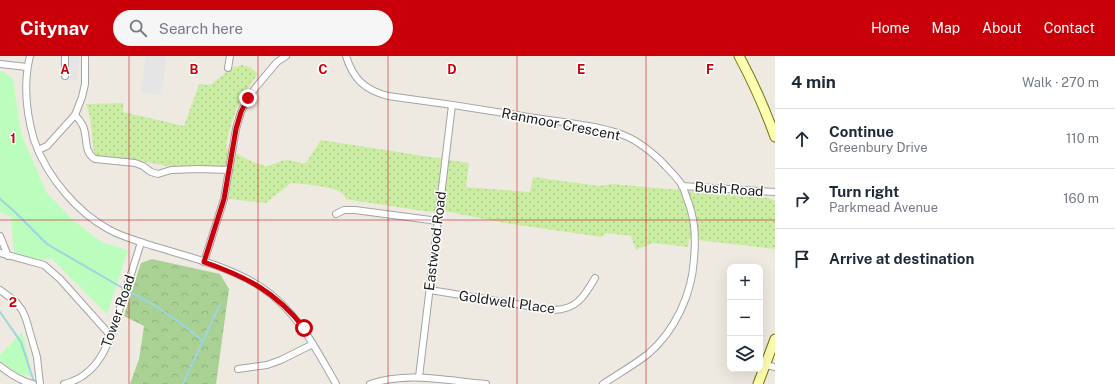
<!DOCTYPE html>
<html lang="en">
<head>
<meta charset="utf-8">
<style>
	body { margin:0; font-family:"Public Sans",sans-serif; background:#f6f6f7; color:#1f2937 }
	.controls { position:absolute; right:12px; bottom:12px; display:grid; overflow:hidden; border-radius:8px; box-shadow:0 4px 16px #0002 }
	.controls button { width:36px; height:36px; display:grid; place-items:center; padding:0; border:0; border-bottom:1px solid #e0e1e3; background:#fff; color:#1f2937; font:20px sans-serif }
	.stop { position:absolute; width:12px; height:12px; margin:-9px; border:3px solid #c90009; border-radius:50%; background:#fff }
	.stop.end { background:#c90009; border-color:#fff; box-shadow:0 1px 4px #0008 }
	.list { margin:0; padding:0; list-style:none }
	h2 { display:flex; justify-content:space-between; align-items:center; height:52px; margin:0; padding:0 16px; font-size:17px }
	h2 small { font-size:13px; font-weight:400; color:#747a83 }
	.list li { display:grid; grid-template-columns:26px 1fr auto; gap:12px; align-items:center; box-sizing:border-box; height:60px; padding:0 16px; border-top:1px solid #e0e1e3 }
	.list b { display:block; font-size:15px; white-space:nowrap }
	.list p { margin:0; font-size:13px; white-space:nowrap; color:#747a83 }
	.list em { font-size:13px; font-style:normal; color:#747a83 }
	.icon { flex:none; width:22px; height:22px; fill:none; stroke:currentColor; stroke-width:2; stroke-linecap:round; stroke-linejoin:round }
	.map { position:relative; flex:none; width:775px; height:328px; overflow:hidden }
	header { display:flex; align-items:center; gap:24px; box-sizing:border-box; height:56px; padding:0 20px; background:#c90009; color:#fff }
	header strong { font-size:19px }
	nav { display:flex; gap:22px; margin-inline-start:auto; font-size:14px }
	.search { width:280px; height:36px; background:#f6f6f7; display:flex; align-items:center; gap:10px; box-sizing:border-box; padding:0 14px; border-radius:22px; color:#747a83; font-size:15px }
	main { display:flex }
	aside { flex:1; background:#fff }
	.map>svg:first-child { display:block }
	.grass { fill:url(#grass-dots) }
	.forest { fill:url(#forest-crowns) }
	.park { fill:#bafdbc }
	.parking { fill:#e5e5e5 }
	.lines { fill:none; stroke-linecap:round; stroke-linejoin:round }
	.stream { stroke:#9ed4e0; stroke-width:2 }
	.street-casing { stroke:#a4a4a4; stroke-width:8 }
	.secondary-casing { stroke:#707700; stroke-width:11 }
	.street { stroke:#fff; stroke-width:6 }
	.secondary { stroke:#fdfeb1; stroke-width:9 }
	.route { stroke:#c90009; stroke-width:5 }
	.grid { fill:none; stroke:#c90009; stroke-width:1; stroke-opacity:0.55 }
	.labels { text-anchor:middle; stroke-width:3; stroke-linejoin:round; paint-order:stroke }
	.street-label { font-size:14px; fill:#1d1d1d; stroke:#fff }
	.grid-label { font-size:13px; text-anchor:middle; font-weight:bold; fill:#c90009; stroke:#fff; stroke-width:3; stroke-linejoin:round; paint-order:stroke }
</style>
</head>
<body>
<header>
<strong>Citynav</strong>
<div class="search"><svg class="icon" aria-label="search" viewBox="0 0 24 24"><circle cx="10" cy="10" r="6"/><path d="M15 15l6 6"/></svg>Search here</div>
<nav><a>Home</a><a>Map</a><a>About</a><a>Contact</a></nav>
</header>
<main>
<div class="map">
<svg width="775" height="328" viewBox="0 0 775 328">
	<defs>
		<pattern id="grass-dots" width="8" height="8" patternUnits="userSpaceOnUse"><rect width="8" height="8" fill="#cbeda3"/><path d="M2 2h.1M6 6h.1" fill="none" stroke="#aecb8c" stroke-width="1.8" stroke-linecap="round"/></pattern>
		<pattern id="forest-crowns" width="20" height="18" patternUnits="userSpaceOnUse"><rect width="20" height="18" fill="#a8d193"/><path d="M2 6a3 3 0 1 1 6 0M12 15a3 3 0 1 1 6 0" fill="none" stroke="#90b37e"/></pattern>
	</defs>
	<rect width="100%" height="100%" fill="#efeae1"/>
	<path class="grass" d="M242,9L250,11L258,18C239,42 231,62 226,92C235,97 260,111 269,110C275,108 281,104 287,104C294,104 299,108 306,107L321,84L469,107L466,131L530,136L533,121L599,130L613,128L769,142L775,145V193L689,183L688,191L653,187L636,194L631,180L606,177L602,181L505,167L444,155L430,156L357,145L346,143C345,141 344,139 343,138C335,130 302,128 291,127L266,147L229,143L232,113L196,110H166L132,103L100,101L94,98L90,60L86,48L123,47V56L184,70L199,28L209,29L213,27L224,18L234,11Z"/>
	<path class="forest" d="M152,203L220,218L229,233L216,328H130L139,303L144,270L124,260L141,207Z"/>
	<g class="park">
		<path d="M0,15L4,16L13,23L21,77L46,136L74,165L103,187L128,194L107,258L51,202L40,205L14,196L11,161L0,156Z"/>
		<path d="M22,276L29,304L30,320L21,319L0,305V299Z"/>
	</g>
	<g class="parking">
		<path d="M60,0H79L78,24L60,23Z"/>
		<path d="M146,0H167L161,39L141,37Z"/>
	</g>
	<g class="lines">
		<g class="stream">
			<path d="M0,143L14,155L47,188L126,234L154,249L175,263L202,284"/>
			<path d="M0,256L21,286L34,326"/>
			<path d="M183,328L220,248"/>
		</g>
		<g class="street-casing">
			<g id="street">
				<path d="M30,0C23,28 26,56 34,84C41,104 52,122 66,138C78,152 92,164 108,173C122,181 138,185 153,190C189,201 228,210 261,231C297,255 315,291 336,328"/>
				<path d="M346,0C353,23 365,34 388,40C434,46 481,53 528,61C550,64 572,67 594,71C603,73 614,75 623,79C637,84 649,94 660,104C667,112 676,120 682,129C684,133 685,137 686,140C695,162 696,179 694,203C692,238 675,275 648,298C634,309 618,318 603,328"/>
				<path d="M0,8L27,11"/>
				<path d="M228,12L230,0"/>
				<path d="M65,20V0"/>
				<path d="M75,59C78,62 81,66 83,70C88,81 83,96 95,103L135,107L143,110L151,116L158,118L171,114L199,113L229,114"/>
				<path d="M38,94L47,90L75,59L82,41L85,28V0"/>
				<path d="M682,130L775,136"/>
				<path d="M336,158L344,154H355L438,165"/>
				<path d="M0,180L8,200"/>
				<path d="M0,197L44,209L60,223L111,280"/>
				<path d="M204,206L224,143L236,73L241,56L248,42L256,31L277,6L286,0"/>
				<path d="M0,234L15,245L22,254L26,263L37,301L40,328"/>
				<path d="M430,234L553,254C576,254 584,241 595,222"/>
				<path d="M766,309L775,311"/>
				<path d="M0,310C10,318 20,325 33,328"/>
				<path d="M238,313L267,309L281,304L313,288"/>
				<path d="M419,321L452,49"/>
				<path d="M64,328C103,319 112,278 122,245C129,225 135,206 141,186"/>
				<path d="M370,328C408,315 448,325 486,328"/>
			</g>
		</g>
		<g class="secondary-casing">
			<g id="secondary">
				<path d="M739,0C753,26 765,53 775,81"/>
				<path d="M758,328L775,283"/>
			</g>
		</g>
		<use href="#street" class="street"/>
		<use href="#secondary" class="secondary"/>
	</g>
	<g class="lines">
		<path class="route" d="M248,42L241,56L236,73L224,143L204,206C247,221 276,236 304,272"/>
	</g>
	<path class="grid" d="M129,0V328M258,0V328M388,0V328M517,0V328M646,0V328M0,164H775"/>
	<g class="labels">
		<g class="street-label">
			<text transform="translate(561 68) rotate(11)" y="5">Ranmoor Crescent</text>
			<text transform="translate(729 133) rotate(4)" y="5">Bush Road</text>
			<text transform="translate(435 185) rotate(-83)" y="5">Eastwood Road</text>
			<text transform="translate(507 246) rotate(8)" y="5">Goldwell Place</text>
			<text transform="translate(118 255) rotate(-71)" y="5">Tower Road</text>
		</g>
	</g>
	<g class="grid-label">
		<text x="65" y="18">A</text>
		<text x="194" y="18">B</text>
		<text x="323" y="18">C</text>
		<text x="452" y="18">D</text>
		<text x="581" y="18">E</text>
		<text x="710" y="18">F</text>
		<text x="13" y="87">1</text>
		<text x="13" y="251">2</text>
	</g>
</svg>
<div class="controls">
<button>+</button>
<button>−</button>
<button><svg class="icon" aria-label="layers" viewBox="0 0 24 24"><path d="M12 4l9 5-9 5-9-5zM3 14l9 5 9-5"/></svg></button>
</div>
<div class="stop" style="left:304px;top:272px"></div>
<div class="stop end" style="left:248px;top:42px"></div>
</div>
<aside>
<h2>4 min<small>Walk · 270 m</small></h2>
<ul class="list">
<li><svg class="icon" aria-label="ahead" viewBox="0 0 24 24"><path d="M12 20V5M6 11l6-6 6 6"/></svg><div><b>Continue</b><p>Greenbury Drive</p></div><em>110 m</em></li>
<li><svg class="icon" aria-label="right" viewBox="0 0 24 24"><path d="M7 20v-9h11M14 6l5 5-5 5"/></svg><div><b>Turn right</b><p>Parkmead Avenue</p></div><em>160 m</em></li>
<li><svg class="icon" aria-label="arrive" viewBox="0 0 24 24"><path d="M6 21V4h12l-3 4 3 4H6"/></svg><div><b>Arrive at destination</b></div></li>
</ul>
</aside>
</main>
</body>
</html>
